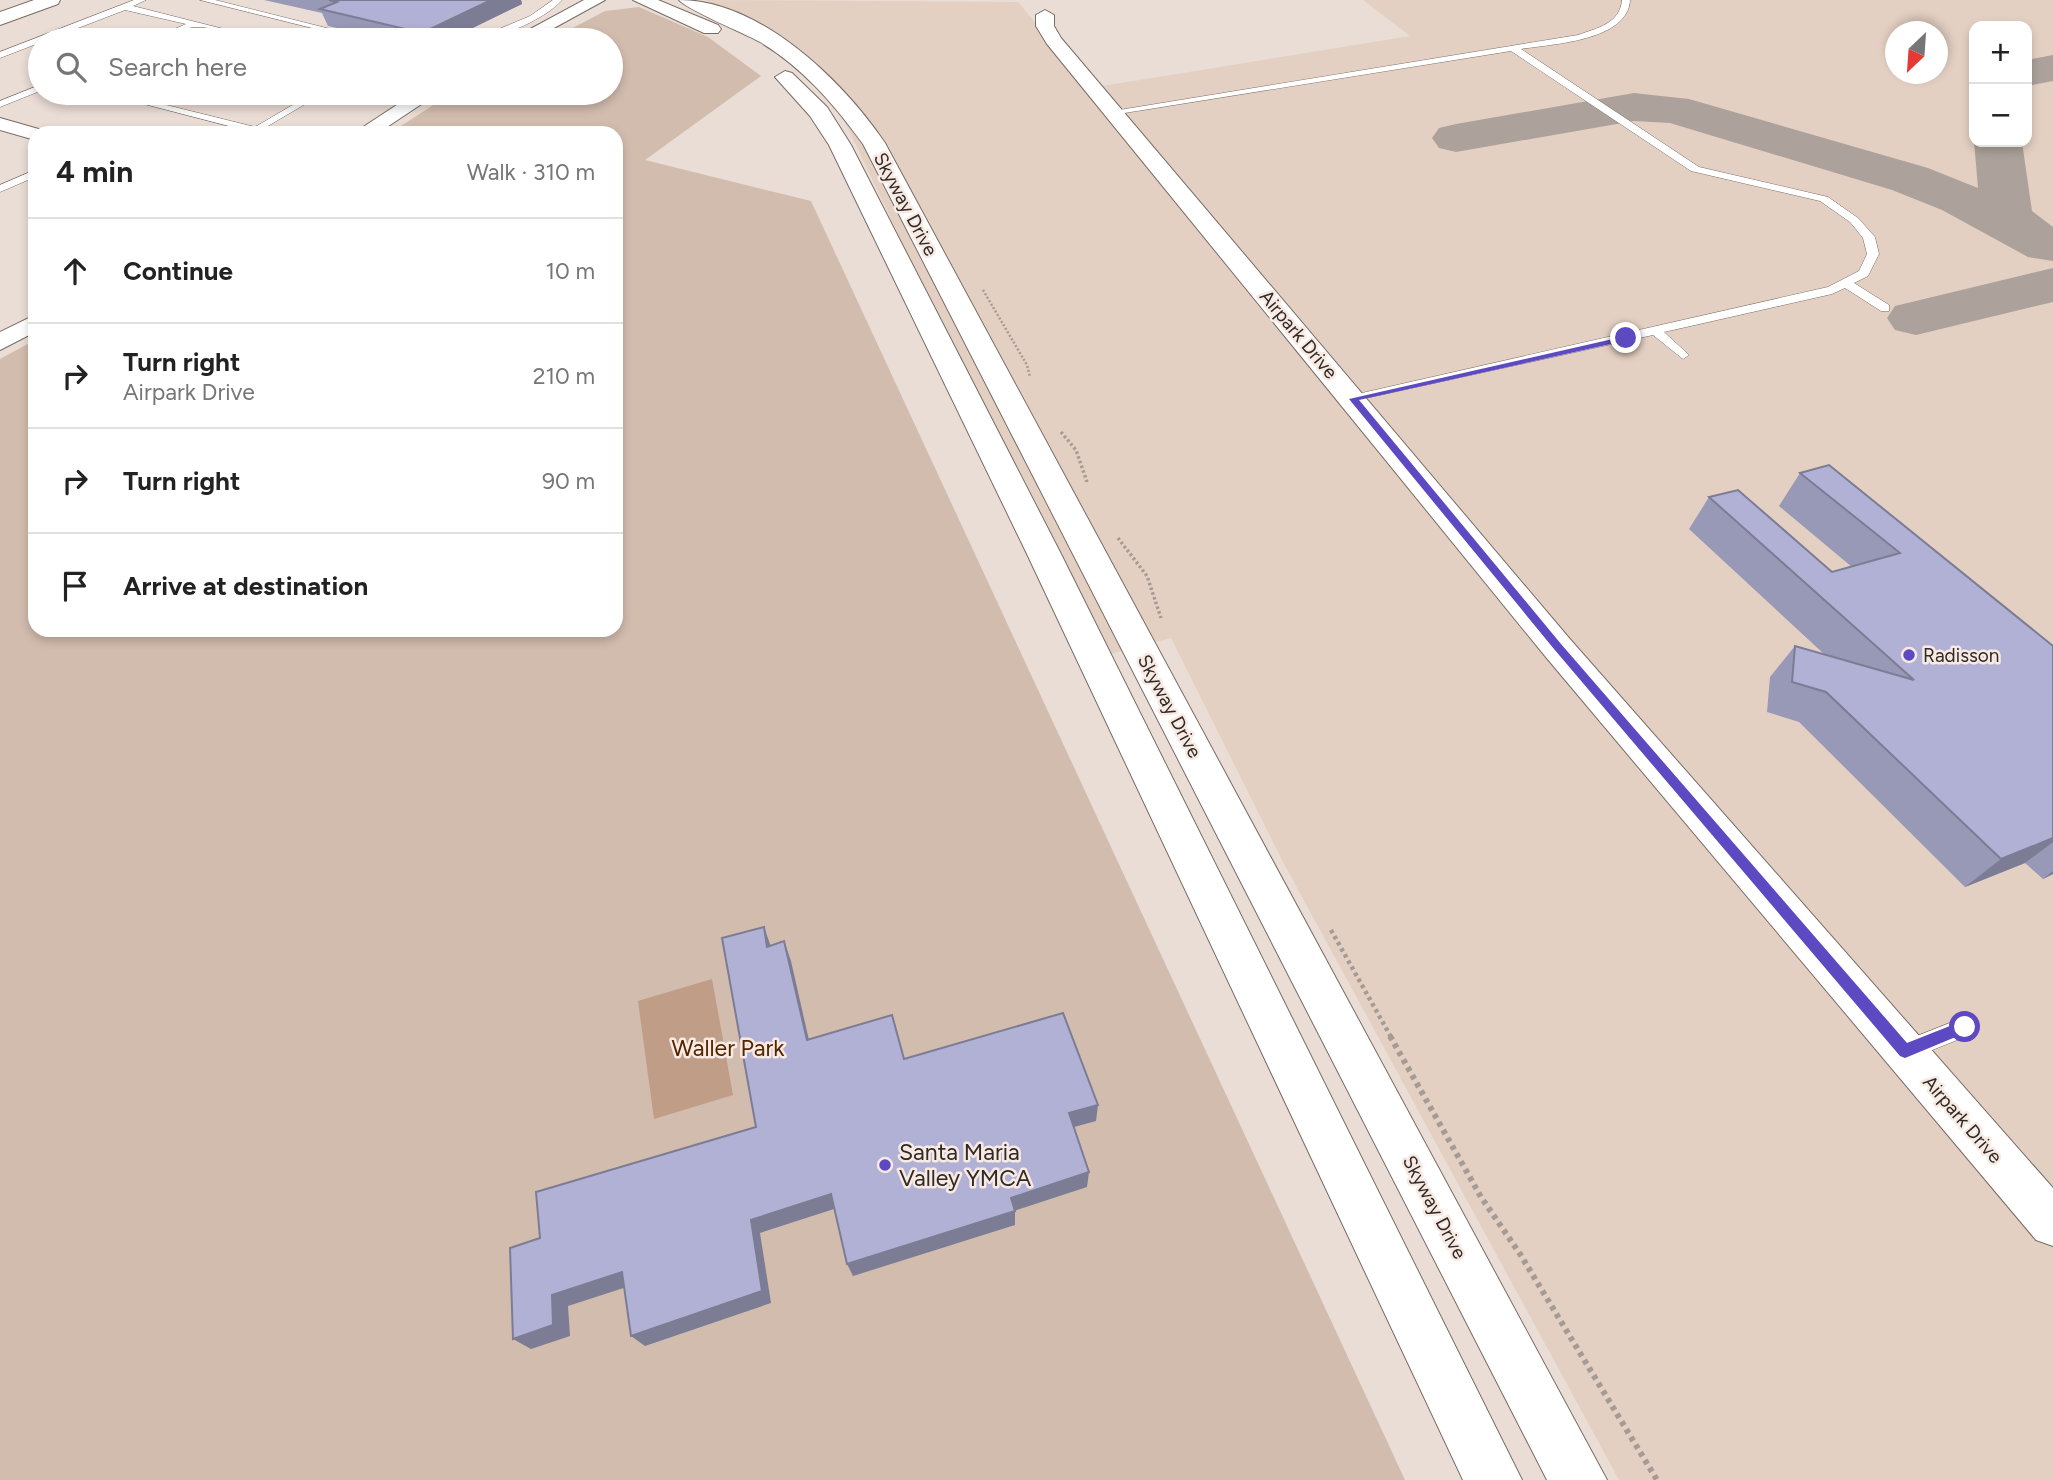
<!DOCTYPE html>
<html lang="en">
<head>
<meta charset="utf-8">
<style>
	body { margin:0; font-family:Figtree,sans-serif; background:#f6f6f6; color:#222 }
	.controls { position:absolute; right:21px; top:21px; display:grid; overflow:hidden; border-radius:14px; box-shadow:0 4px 10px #0003 }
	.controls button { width:63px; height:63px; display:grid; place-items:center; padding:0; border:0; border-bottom:2px solid #e0e0e0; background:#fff; color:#222; font:35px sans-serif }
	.compass { position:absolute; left:1885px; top:21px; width:63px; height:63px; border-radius:50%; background:#fff; box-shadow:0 4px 10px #0003; rotate:205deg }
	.stop { position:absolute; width:21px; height:21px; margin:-16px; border:5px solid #5d49c1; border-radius:50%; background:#fff }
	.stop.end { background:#5d49c1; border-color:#fff; box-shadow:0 2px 7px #0008 }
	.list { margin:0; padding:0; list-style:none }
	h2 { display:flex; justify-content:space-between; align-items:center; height:91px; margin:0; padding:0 28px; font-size:30px }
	h2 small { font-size:23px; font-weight:400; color:#767676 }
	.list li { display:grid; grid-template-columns:46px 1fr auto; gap:21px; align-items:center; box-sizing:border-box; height:105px; padding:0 28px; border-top:2px solid #e0e0e0 }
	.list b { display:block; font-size:26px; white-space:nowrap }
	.list p { margin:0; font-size:23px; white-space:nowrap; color:#767676 }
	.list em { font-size:23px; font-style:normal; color:#767676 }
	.icon { flex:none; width:38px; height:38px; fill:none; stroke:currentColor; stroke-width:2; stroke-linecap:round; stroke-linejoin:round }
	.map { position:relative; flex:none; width:2053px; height:1480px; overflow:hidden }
	.search { position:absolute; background:#fff; box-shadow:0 4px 10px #0003; left:28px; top:28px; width:595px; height:77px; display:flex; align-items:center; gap:18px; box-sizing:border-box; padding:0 24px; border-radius:38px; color:#767676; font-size:26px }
	.panel { position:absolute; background:#fff; box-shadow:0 4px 10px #0003; left:28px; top:126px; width:595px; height:511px; border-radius:21px }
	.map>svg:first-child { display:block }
	.built { fill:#e4d0c3; fill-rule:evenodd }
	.green { fill:#d2bcae }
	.water { fill:#bf9d87 }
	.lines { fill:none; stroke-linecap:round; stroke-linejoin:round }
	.taxiway { fill:#aca29b; fill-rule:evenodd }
	.service-casing { stroke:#786c65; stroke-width:1 }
	.minor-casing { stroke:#786c65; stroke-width:2 }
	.secondary-casing { stroke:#786c65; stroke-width:2 }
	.trunk-casing { stroke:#786c65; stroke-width:2 }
	.path-far3 { stroke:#a59b95; stroke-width:2.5; stroke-dasharray:2 2; stroke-linecap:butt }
	.path-far2 { stroke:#a59b95; stroke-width:3.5; stroke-dasharray:2.5 2.5; stroke-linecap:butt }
	.path-far1 { stroke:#a59b95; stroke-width:4.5; stroke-dasharray:3.5 3.5; stroke-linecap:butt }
	.path { stroke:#a59b95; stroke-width:6; stroke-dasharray:4.5 4.5; stroke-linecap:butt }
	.service { fill:#fff; fill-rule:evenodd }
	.minor { fill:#fff; fill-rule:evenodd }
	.secondary { fill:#fff; fill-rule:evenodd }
	.trunk { fill:#fff; fill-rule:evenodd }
	.wall { fill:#9898b7 }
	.shaded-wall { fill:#7c7c95 }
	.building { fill:#b1b1d5; stroke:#7c7c95; stroke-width:2 }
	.route { fill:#5d49c1 }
	.poi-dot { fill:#5d49c1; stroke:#f8eae2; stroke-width:2.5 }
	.labels { text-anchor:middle; stroke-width:5; stroke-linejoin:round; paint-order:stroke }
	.street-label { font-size:19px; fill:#2f2a27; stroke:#f8eae2 }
	.poi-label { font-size:19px; fill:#2f2a27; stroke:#f8eae2; text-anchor:start }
	.near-park-label { font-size:23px; fill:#522500; stroke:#f8eae2 }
	.near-poi-label { font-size:23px; fill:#2f2a27; stroke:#f8eae2; text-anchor:start }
</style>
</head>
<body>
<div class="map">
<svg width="2053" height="1480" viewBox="0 0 2053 1480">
	<rect width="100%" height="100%" fill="#eaddd5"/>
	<path class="built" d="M706,0L1018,2L1090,88L1410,36L1363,0H2053V1480H1619L1283,862L1171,638L1099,657L833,97ZM1974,26H2027V142H1974ZM1896,32H1938V74H1896Z"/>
	<path class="green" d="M639,7L708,37L761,76L645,160L811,201L1405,1480H0V359L35,340V630H616V133H390L452,93H611V40H550L605,11Z"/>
	<path class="water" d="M712,979L733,1095L654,1119L638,1001Z"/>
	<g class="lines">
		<g class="taxiway">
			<path d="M2053,55V81L2027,86V60Z"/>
			<path d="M1634,93L1689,99L1928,168L1978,188L1974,142H2022L2032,211L2053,227V261L2028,257L1942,210L1892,190L1670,123L1634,121L1456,152L1439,148L1432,138L1439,128L1456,124Z"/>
			<path d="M2053,268V302L1916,335L1895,330L1887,318L1895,306Z"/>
		</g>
		<g class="service-casing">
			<g id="service">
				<path d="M134,0H146L133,6L267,40C243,41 221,27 197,27C181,27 167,40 150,40L186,24L125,10L0,58V52Z"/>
				<path d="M200,0H215L374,40H360Z"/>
				<path d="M553,0H562C547,18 496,41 473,40L530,16Z"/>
				<path d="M1622,0H1630C1628,41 1552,44 1521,49L1699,167L1828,197L1858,218L1875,237L1879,254L1868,276L1854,283L1889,305V311H1881L1845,288L1832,294L1664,332L1689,355L1683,359L1653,335L1348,402L1346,399L1353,395L1828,287L1859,271L1867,254L1863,238L1850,222L1820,201L1691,171L1511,51L1112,115L1107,112L1578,35C1597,28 1620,24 1622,0Z"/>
				<path d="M40,85V91L0,107V101Z"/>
				<path d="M102,93H118L255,127L313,93H324L256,133Z"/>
				<path d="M35,170V177L0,192V185Z"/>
				<path d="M1965,1017L1972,1020L1975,1027L1972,1034L1905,1061L1897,1058L1894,1051L1897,1044Z"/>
			</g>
		</g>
		<g class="minor-casing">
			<g id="minor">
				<path d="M584,0H605L532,40H510Z"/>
				<path d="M1045,10L1054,15V26L1061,38L1569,638L2053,1188V1246L2036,1240L1545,656L1047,44L1036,26V15Z"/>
				<path d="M415,93H438L378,133H354Z"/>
				<path d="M0,118L42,130L44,133H35V140L0,130Z"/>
				<path d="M35,315V332L0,350V332Z"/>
			</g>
		</g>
		<g class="secondary-casing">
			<g id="secondary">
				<path d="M633,0H658L718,25L721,29L718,33H704Z"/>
				<path d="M679,0C760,0 842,80 885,143L1607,1480H1547L863,144C834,104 802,67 760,42C744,33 687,10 679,0Z"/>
				<path d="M785,71L792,73L827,107L851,145L1061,554L1522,1480H1463L1027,554L829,145L810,116L775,77Z"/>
			</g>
		</g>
		<g class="trunk-casing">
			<path id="trunk" d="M34,0H60L58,4L0,25V12Z"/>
		</g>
		<path class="path-far3" d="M983,290L1027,365L1030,377"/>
		<g class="path-far2">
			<path d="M1061,432L1076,450L1087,482"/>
			<path d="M1118,538L1147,576L1161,618"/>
		</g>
		<path class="path-far1" d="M1331,930L1391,1037"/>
		<path class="path" d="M1390,1036L1481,1197L1520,1254L1657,1480"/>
		<use href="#service" class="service"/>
		<use href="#minor" class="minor"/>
		<use href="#secondary" class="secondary"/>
		<use href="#trunk" class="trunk"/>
	</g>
	<g class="wall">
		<path d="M264,0H521L522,4L448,40H389L328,26L322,13Z"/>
		<path d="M1800,473L2053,646V874L2043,879L2025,863L1965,887L1799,722L1767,712L1770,677L1795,646L1824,654L1689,529L1709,497L1832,572L1852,567L1779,506Z"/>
	</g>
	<g class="shaded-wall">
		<path d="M491,0H521L522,4L448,40H425L422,33Z"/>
		<path d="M2053,838V842L2025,863L1965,887L2001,859Z"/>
		<path d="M2053,871V874L2043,879Z"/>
		<path d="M764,927L771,947H767Z"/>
		<path d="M784,941L791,961L813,1058L807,1040Z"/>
		<path d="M1098,1105L1096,1121L1067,1129L1069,1113Z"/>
		<path d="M1089,1172L1087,1187L1011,1212V1198Z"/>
		<path d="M831,1194L837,1208L760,1233L771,1303L645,1346L631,1336L751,1220Z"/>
		<path d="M1015,1211V1225L853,1276L847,1264Z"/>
		<path d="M622,1272L636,1284L568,1306L570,1336L531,1349L513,1339L552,1295Z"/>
	</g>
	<g class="building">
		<path d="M329,0H491L422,33L320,9L337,2Z"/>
		<path d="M1829,465L2053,646V838L2001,859L1826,692L1792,682L1795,646L1914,680L1709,497L1738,490L1832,572L1900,553L1800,473Z"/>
		<path d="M764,927L767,947L784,941L807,1040L892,1015L904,1059L1063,1013L1098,1105L1069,1113L1089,1172L1011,1198L1015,1211L847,1264L831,1194L751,1220L762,1291L631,1336L622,1272L552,1295L553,1325L513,1339L510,1248L540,1238L536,1192L756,1127L722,938Z"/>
	</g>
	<path class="route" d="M1626,336L1629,340L1359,400L1561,644L1907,1043L1965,1020L1972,1027L1970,1031L1905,1058L1900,1056L1554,649L1349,399Z"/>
	<g class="poi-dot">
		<circle cx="1909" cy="655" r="7"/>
		<circle cx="885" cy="1165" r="7"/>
	</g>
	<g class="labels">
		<g class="street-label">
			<text transform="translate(906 204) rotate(62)" y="7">Skyway Drive</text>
			<text transform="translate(1299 334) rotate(50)" y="7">Airpark Drive</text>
			<text transform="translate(1170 706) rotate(62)" y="7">Skyway Drive</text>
			<text transform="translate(1963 1119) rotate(49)" y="7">Airpark Drive</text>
			<text transform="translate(1435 1207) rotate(62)" y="7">Skyway Drive</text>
		</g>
		<g class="poi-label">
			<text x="1923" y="662">Radisson</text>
		</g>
		<g class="near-park-label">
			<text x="728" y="1056">Waller Park</text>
		</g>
		<g class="near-poi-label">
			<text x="899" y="1160">Santa Maria<tspan x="899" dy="26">Valley YMCA</tspan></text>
		</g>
	</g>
</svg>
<div class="controls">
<button>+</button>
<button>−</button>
</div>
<svg class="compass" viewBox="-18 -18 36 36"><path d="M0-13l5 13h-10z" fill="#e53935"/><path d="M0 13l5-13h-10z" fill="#767676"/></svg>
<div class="stop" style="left:1965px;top:1027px"></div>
<div class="stop end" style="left:1626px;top:338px"></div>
<div class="search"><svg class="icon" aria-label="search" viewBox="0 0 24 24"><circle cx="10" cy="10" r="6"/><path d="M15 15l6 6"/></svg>Search here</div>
<section class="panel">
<h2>4 min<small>Walk · 310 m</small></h2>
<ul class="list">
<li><svg class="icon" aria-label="ahead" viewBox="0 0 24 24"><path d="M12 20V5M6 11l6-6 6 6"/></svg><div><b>Continue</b></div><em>10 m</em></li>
<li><svg class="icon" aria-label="right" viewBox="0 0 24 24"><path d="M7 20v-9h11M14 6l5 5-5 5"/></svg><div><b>Turn right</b><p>Airpark Drive</p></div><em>210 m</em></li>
<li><svg class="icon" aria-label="right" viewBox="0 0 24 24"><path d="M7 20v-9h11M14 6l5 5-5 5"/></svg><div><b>Turn right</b></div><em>90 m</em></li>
<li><svg class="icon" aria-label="arrive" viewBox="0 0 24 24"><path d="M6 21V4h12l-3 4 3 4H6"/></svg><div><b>Arrive at destination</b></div></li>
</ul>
</section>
</div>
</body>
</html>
